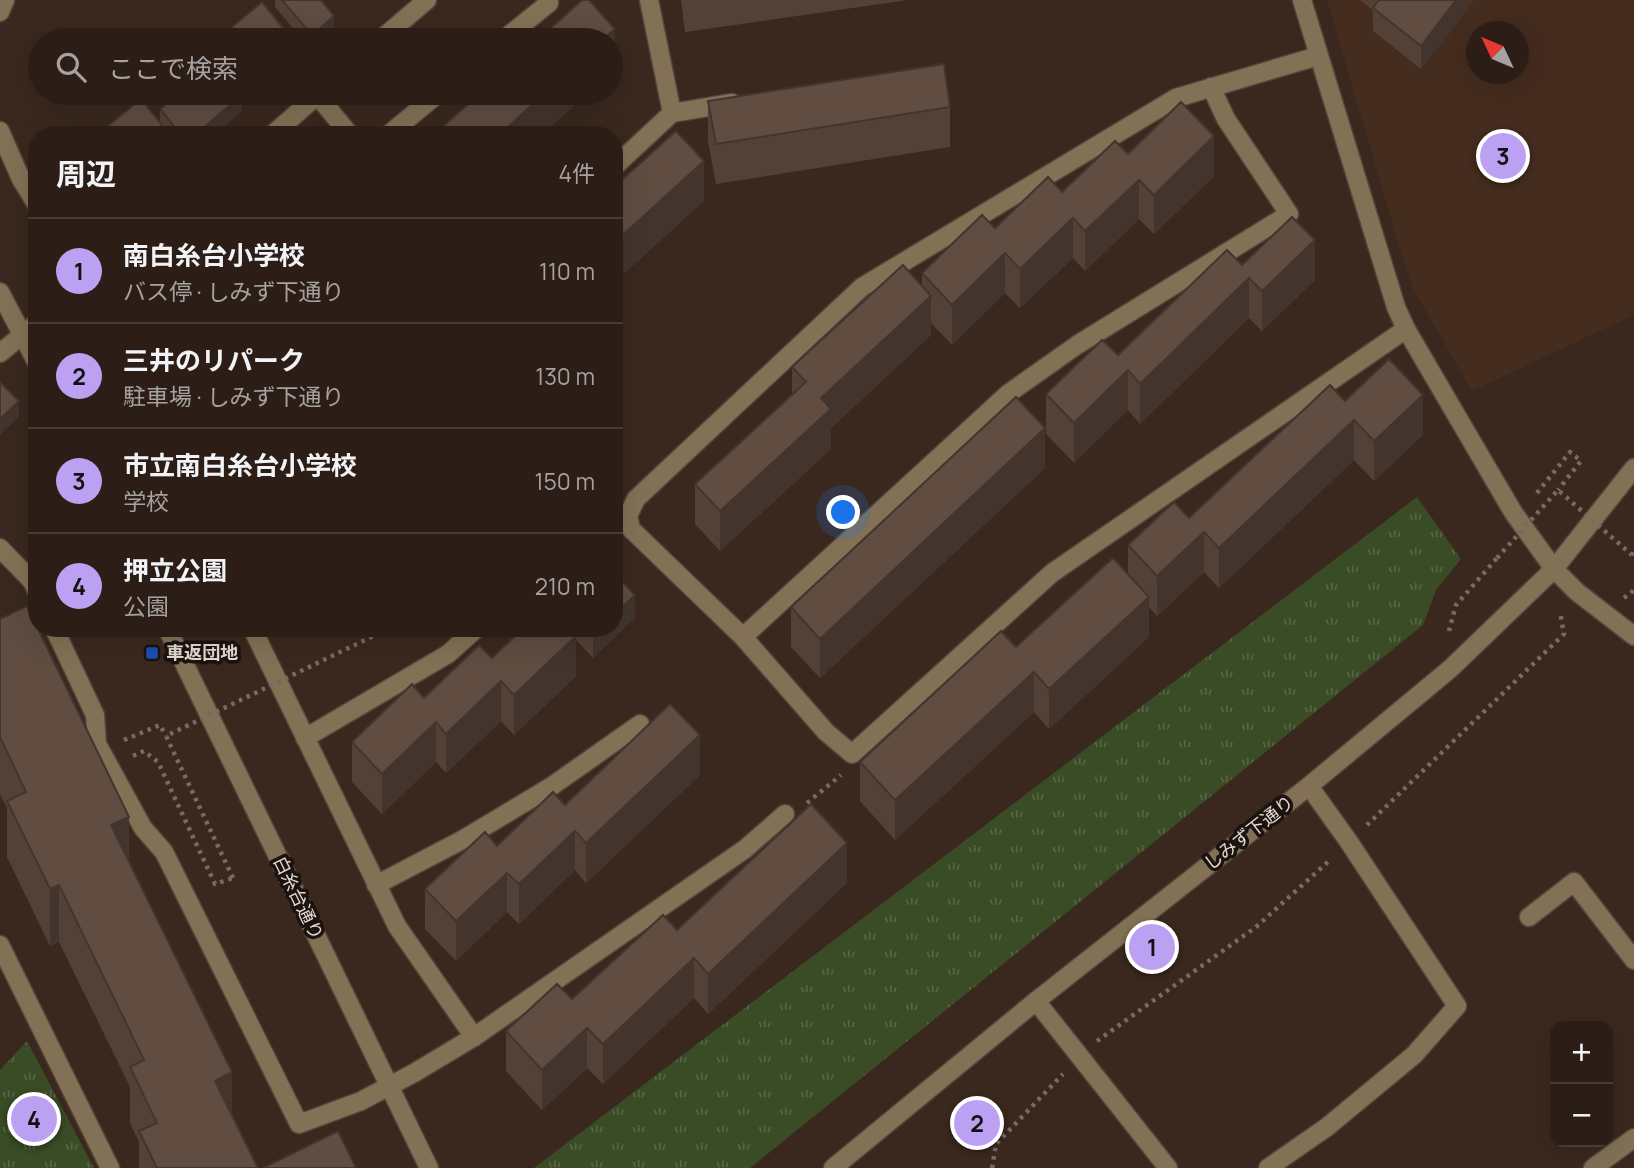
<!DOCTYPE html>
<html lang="ja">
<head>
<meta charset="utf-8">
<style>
	body { margin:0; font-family:Manrope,"Noto Sans JP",sans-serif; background:#34271f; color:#f1f3f6 }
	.controls { position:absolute; right:21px; bottom:21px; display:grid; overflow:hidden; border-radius:14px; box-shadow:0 7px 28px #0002 }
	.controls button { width:63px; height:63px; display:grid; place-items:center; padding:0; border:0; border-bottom:2px solid #483c35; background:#2c1e16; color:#f1f3f6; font:35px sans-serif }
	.compass { position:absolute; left:1466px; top:21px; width:63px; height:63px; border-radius:50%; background:#2c1e16; box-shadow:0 7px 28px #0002; rotate:314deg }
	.you { position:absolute; left:844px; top:513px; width:24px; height:24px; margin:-18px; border:5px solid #fff; border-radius:50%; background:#1a73e8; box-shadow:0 0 0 10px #1a73e833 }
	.badge { display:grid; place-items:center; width:46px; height:46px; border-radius:50%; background:#bca0f2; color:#111; font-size:23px; font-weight:700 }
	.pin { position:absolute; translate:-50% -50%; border:4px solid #fff; box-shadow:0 2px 7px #0006 }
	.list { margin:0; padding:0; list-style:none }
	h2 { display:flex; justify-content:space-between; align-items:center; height:91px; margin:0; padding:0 28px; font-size:30px }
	h2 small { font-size:23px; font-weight:400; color:#a6a2a1 }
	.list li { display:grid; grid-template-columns:46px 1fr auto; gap:21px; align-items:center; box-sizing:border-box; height:105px; padding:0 28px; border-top:2px solid #483c35 }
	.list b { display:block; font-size:26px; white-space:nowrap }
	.list p { margin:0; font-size:23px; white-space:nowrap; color:#a6a2a1 }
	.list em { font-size:23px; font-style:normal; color:#a6a2a1 }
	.icon { flex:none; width:38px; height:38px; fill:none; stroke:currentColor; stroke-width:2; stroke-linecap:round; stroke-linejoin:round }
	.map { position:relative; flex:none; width:1634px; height:1168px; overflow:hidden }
	.search { position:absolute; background:#2c1e16; box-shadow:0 7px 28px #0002; left:28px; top:28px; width:595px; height:77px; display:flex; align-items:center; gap:18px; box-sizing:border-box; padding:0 24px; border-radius:38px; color:#a6a2a1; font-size:26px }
	.panel { position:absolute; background:#2c1e16; box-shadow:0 7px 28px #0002; left:28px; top:126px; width:595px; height:511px; border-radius:28px }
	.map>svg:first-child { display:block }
	.built { fill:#442c1e; fill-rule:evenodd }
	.park { fill:url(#park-tufts) }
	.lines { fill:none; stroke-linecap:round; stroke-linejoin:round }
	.minor-casing { stroke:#55443b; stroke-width:21 }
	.path { stroke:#796a61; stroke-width:4.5; stroke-dasharray:3.5 5; stroke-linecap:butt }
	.minor { stroke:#827155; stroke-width:18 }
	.path-bridge { stroke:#796a61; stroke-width:4.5; stroke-dasharray:3.5 5; stroke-linecap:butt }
	.wall { fill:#534138 }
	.shaded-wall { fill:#43352e }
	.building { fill:#604c41; stroke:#43352e; stroke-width:2 }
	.transit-dot { fill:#1a4fb4; stroke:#1b130f; stroke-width:2.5 }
	.labels { text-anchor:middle; stroke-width:7; stroke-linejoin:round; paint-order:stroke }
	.poi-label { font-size:18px; font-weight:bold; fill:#e5d9d2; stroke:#1b130f; text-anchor:start }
	.street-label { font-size:18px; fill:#e5d9d2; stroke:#1b130f }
</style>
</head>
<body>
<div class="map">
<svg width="1634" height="1168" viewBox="0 0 1634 1168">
	<defs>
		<pattern id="park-tufts" width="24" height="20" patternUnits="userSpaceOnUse" patternTransform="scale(1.75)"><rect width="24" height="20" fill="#394c25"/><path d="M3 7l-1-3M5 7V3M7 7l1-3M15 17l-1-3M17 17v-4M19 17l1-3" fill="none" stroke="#566544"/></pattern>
	</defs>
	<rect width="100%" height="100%" fill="#3a281e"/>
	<path class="built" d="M1327,0H1634V315L1472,391L1414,290L1397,239ZM1476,32H1518V74H1476Z"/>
	<g class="park">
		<path d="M1417,497L1461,559L1436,590L1423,625L750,1168H534Z"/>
		<path d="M27,1041L94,1168H0V1070Z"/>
	</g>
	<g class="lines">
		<g class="minor-casing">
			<g id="minor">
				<path d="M649,0L672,113"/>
				<path d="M1302,0L1396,307L1406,329L1513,512L1554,569L1577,592L1634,636"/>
				<path d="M0,12L5,0"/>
				<path d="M380,40L427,0"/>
				<path d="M503,40L549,3"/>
				<path d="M1318,56L1176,98L862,287L636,499L628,516L631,529L743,637L826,732L852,754L1052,573L1406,329"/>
				<path d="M317,95L350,135"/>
				<path d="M0,131L21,179L37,205"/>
				<path d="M272,135L320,93"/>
				<path d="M388,135L439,93"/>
				<path d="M614,167L672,113L732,103"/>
				<path d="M0,292L37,363"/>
				<path d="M0,353L37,323"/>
				<path d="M0,548L32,581L37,591"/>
				<path d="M54,628L95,715L97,744L143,828L164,852L299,1124L361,1101L414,1073L474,1037L745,849L785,814"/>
				<path d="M167,628L429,1168"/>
				<path d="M252,628L397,926L474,1037"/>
				<path d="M743,637L1009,393L1077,345L1289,214L1226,119L1211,87"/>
				<path d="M305,738L448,654L477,628"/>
				<path d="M376,885L462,840L552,786L640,724"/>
				<path d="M1529,917L1574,882L1634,960"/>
				<path d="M0,945L110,1168"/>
				<path d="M1036,1001L1168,1168"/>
				<path d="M833,1168L1036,1001L1309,786L1450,669L1554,569L1634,468"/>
				<path d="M1268,1168L1327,1127L1414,1055L1457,1006L1349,842L1309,786"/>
				<path d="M1593,1168L1634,1138"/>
			</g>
		</g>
		<g class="path">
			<path d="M1537,493L1570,452L1581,461L1558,490"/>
			<path d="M1632,555L1634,553"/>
			<path d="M1624,598L1634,590"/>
			<path d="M1449,631L1456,605L1497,558"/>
			<path d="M124,740L160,725L166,736"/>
			<path d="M133,756L144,751L158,762L215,884L233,878"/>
			<path d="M807,803L841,775"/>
			<path d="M1367,825L1564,634L1560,612"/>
			<path d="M1097,1041L1256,927L1330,860"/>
			<path d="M992,1168L996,1144L1063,1074"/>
		</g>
		<use href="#minor" class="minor"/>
		<g class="path-bridge">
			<path d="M1497,558L1558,490L1632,555"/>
			<path d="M233,878L166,736L390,628"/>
		</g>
	</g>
	<g class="wall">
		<path d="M275,0H321L334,32L324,40H303L275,7Z"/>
		<path d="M681,0H908L685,32Z"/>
		<path d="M1360,0H1474L1421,69L1373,31V10Z"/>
		<path d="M708,101L950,107V147L716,184L708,141Z"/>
		<path d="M160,109L242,111L214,135H97L160,123Z"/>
		<path d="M1128,154L1214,176L1154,234L1139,219L1085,271L1073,258L1020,308L1005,293L952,345L931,323V335L831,428V449L720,551L695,524V484L792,395V367L922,285V273L995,228L1062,192Z"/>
		<path d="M1242,265L1315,280L1262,331L1249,318L1140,424L1128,410L1074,463L1046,434V394L1118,355Z"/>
		<path d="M1345,401L1423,435L1374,481L1354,460L1219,588L1204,572L1157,616L1149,607V637L1049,729L1034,712L895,840L860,801V762L1128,574V545L1189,518Z"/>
		<path d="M1045,468L820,678L791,647V607Z"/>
		<path d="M635,618L593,658L576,640V676L514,735L501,721L446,773L436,762L382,814L352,782V742L492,658L523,628H614Z"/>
		<path d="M0,619L129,862L232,1115L258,1168H139V1142L130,1123V1087L59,942L50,946L7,857V808L0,794Z"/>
		<path d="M700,775L586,883L575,870L519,924L507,912L456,961L425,929V889L565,805Z"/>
		<path d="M847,883L708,1014L694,998L603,1084L587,1068L542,1110L506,1071V1031L572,999L677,930Z"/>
	</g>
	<g class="shaded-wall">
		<path d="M1456,0H1474L1421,69V46Z"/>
		<path d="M334,16V32L324,40H312V35Z"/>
		<path d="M615,29V69L611,72V40H602Z"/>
		<path d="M255,93H262L255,99Z"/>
		<path d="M545,93H588L542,135H499Z"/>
		<path d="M242,95V111L214,135H195Z"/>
		<path d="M1214,136V176L1154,234V195Z"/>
		<path d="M704,161V201L614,283V243Z"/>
		<path d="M1139,180V219L1085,271V231Z"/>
		<path d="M1073,218V258L1020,308V269Z"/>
		<path d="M1315,240V280L1262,331V291Z"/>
		<path d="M1005,253V293L952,345V305Z"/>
		<path d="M1249,278V318L1140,424V384Z"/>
		<path d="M931,296V335L831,428V449L720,551V511L821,398Z"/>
		<path d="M1128,370V410L1074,463V423Z"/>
		<path d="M1423,395V435L1374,481V441Z"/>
		<path d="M19,401V417L0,435V419Z"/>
		<path d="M1354,420V460L1219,588V548Z"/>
		<path d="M1045,428V468L820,678V639Z"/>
		<path d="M1204,532V572L1157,616V576Z"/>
		<path d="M635,595V618L593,658V636L601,628H614V615Z"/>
		<path d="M1149,597V637L1049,729V689Z"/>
		<path d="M576,636V676L514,735V695Z"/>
		<path d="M1034,672V712L895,840V800Z"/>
		<path d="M501,681V721L446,773V734Z"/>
		<path d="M436,722V762L382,814V774Z"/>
		<path d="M700,735V775L586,883V843Z"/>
		<path d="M129,817V873L111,825Z"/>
		<path d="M575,831V870L519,924V884Z"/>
		<path d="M847,843V883L708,1014V974Z"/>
		<path d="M507,873V912L456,961V921Z"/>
		<path d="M59,885V942L50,946V889Z"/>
		<path d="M694,958V998L603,1084V1044Z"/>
		<path d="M587,1028V1068L542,1110V1070Z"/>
		<path d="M232,1072V1128L215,1081Z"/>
	</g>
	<g class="building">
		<path d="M282,0H321L334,16L312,35Z"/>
		<path d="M582,0H589L615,29L602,40H538Z"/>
		<path d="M1379,0H1456L1421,46L1373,8Z"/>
		<path d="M262,2L293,40H219L218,39Z"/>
		<path d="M944,64L950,107L716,144L708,101Z"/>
		<path d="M181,93H240L242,95L195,135H181L160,109Z"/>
		<path d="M480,93H545L499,135H434Z"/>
		<path d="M141,99L170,135H97Z"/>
		<path d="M1181,102L1214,136L1154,195L1139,180L1085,231L1073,218L1020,269L1005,253L952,305L922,273L982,215L995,228L1048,177L1062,192L1115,141L1128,154Z"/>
		<path d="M676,131L704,161L614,243V187Z"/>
		<path d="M1292,217L1315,240L1262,291L1249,278L1140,384L1128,370L1074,423L1046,394L1102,340L1118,355L1227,250L1242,265Z"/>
		<path d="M903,265L931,296L821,398L831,409L720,511L695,484L806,382L792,367Z"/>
		<path d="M1389,359L1423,395L1374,441L1354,420L1219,548L1204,532L1157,576L1128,545L1174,502L1189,518L1330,385L1345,401Z"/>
		<path d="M0,382L19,401L0,419Z"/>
		<path d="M1016,397L1045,428L820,639L791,607Z"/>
		<path d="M1113,558L1149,597L1049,689L1034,672L895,800L860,762L1001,631L1016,647Z"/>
		<path d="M614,573L635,595L614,615Z"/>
		<path d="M27,606L129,817L111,825L232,1072L215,1081L258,1168H157L139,1131L157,1123L130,1067L144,1060L59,885L50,889L7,801L26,792L0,737V619Z"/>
		<path d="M523,628H568L576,636L514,695L501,681L446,734L436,722L382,774L352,742L412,684L424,698L479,645L492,658Z"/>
		<path d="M586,628H601L593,636Z"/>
		<path d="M670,704L700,735L586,843L575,831L519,884L507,873L456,921L425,889L485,832L497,846L553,792L565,805Z"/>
		<path d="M811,804L847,843L708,974L694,958L603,1044L587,1028L542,1070L506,1031L557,984L572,999L663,915L677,930Z"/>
		<path d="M338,1131L356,1168H263Z"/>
	</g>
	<rect class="transit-dot" x="145" y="646" width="14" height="14" rx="3.5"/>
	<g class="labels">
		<g class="poi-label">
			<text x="166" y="659">車返団地</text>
		</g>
		<g class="street-label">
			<text transform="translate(1249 833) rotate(-38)" y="6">しみず下通り</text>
			<text transform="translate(298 898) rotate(64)" y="6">白糸台通り</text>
		</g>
	</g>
</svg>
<div class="controls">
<button>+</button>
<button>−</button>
</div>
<svg class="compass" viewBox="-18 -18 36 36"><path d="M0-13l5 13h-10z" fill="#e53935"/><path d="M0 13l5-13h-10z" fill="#a6a2a1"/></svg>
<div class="you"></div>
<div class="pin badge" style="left:1152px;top:947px">1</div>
<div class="pin badge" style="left:977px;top:1123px">2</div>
<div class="pin badge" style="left:1503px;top:156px">3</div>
<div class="pin badge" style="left:34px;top:1119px">4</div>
<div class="search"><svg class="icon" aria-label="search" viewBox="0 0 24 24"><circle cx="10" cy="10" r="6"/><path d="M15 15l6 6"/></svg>ここで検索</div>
<section class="panel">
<h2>周辺<small>4件</small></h2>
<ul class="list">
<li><span class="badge">1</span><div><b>南白糸台小学校</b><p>バス停 · しみず下通り</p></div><em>110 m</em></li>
<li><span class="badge">2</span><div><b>三井のリパーク</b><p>駐車場 · しみず下通り</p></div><em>130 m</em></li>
<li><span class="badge">3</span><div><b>市立南白糸台小学校</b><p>学校</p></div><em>150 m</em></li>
<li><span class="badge">4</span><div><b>押立公園</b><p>公園</p></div><em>210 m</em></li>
</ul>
</section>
</div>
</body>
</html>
